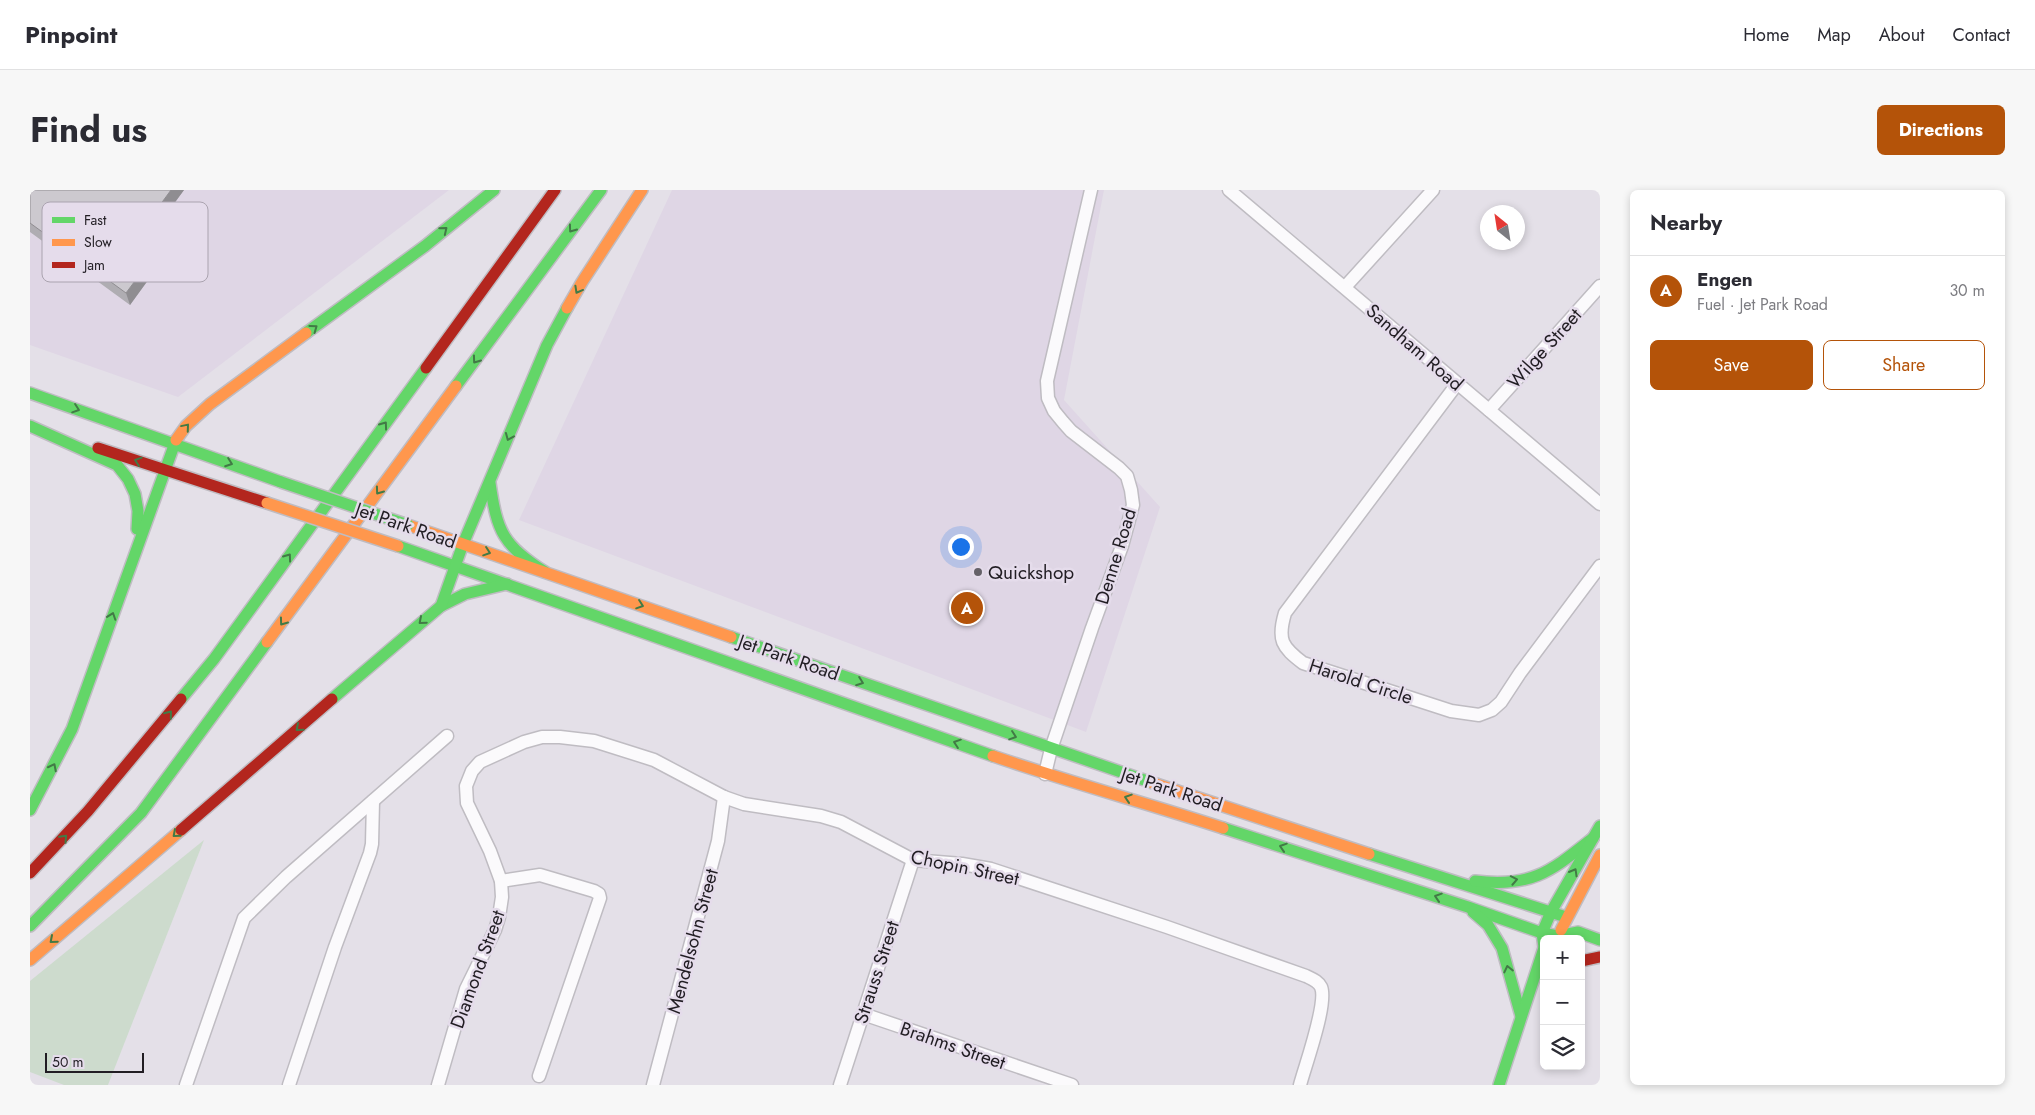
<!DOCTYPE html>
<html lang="en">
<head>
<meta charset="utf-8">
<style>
	body { margin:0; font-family:Jost,sans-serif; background:#f7f7f7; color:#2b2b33 }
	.controls { position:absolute; right:15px; bottom:15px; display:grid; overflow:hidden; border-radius:8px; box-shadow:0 2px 8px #0003 }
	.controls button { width:45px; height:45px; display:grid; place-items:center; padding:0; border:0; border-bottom:1px solid #e1e1e2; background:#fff; color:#2b2b33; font:25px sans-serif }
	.compass { position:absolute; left:1450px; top:15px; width:45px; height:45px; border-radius:50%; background:#fff; box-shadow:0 2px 8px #0003; rotate:330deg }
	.scale { position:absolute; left:15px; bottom:12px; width:99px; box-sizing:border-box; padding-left:5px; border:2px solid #211d23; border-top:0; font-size:14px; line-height:18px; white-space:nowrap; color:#211d23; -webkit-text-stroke:4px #e5dceb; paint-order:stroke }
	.you { position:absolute; left:930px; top:356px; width:18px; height:18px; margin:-12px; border:4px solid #fff; border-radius:50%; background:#1a73e8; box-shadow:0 0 0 8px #1a73e833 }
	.badge { display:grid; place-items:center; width:32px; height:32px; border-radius:50%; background:#b45309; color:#fff; font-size:16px; font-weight:700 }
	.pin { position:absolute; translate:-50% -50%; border:2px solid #fff; box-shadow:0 1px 5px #0006 }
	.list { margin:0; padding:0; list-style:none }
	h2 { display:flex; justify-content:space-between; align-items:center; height:65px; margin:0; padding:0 20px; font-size:21px }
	h2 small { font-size:16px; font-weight:400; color:#7c7c81 }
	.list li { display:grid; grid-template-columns:32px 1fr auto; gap:15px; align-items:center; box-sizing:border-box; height:70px; padding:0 20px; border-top:1px solid #e1e1e2 }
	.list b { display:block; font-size:19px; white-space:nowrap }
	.list p { margin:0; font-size:16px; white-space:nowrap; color:#7c7c81 }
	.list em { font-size:16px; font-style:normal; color:#7c7c81 }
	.actions { display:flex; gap:10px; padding:15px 20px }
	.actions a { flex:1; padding:11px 0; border:1px solid #b45309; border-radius:8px; text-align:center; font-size:18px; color:#b45309 }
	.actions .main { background:#b45309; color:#fff }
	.icon { flex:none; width:28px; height:28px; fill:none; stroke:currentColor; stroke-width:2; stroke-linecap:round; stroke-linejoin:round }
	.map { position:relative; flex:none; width:1570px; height:895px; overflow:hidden; border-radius:8px }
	header { display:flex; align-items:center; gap:30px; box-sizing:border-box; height:70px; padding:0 25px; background:#fff; border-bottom:1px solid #e1e1e2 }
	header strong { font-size:24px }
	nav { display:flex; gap:28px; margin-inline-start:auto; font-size:18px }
	.intro { display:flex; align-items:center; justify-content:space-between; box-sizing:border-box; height:120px; padding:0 30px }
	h1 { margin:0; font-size:35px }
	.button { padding:12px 22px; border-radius:8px; background:#b45309; color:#fff; font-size:18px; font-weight:700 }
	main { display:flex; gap:30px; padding:0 30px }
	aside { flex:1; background:#fff; border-radius:8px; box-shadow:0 2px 8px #0003 }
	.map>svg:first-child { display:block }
	.built { fill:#dfd6e5 }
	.green { fill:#cddbcd }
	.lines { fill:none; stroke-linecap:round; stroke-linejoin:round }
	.street-casing { stroke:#bfbcc2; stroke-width:15 }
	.fast-casing { stroke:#bfbcc2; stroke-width:14 }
	.slow-casing { stroke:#bfbcc2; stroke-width:14 }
	.jam-casing { stroke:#bfbcc2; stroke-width:14 }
	.street { stroke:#fbfafc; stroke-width:12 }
	.fast { stroke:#63d668; stroke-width:11 }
	.slow { stroke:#ff974d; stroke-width:11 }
	.jam { stroke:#b3261e; stroke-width:11 }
	.fast-bridge-casing { stroke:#bfbcc2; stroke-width:14; stroke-linecap:butt }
	.slow-bridge-casing { stroke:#bfbcc2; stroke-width:14; stroke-linecap:butt }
	.fast-bridge { stroke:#63d668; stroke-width:11 }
	.slow-bridge { stroke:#ff974d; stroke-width:11 }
	.wall { fill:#afadb2 }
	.shaded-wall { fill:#8f8d91 }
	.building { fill:#ccc9cf; stroke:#8f8d91 }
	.oneway { stroke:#427a46 }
	.poi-dot { fill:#656168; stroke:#e5dceb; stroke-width:2 }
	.labels { text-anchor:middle; stroke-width:5; stroke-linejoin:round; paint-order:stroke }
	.street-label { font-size:19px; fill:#211d23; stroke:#e5dceb }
	.poi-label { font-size:19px; fill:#211d23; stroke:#e5dceb; text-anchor:start }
	.key { fill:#e5dceb; stroke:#aaa3af; stroke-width:1 }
	.key-label { font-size:14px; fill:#211d23 }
</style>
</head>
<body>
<header>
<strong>Pinpoint</strong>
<nav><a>Home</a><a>Map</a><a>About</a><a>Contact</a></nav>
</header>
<div class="intro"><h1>Find us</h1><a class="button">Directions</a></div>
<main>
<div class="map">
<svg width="1570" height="895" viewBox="0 0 1570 895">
	<rect width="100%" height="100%" fill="#e4e0e8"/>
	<g class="built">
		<path d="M0,0H419L148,207L0,155Z"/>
		<path d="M642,0H1074L1034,210L1130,317L1056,542L489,330Z"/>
	</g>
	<path class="green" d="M174,650L78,895H34L0,882V791Z"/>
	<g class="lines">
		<g class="street-casing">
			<g id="street">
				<path d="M1199,0L1570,314"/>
				<path d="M1315,97L1403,0"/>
				<path d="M1427,194L1255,423C1247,450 1252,457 1273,473L1421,521L1449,525L1462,520L1471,512L1490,483L1570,376"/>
				<path d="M1459,220L1570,96"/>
				<path d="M1015,584L1021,559L1062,438L1092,356L1103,315L1101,300L1097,286L1089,278L1041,241L1033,232L1024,221L1018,208L1017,191L1061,0"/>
				<path d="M471,691L510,685L564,701L569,704L570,708L509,886"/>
				<path d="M833,824L1042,895"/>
				<path d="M156,895L214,728L256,687L417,546"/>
				<path d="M259,895L305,757L340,663L342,654L343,611"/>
				<path d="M408,895L436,799L465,740L469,727L472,707L471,691L460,661L437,613L436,596L442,581L450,572L494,552L512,547H530L564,551L624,570L694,607L714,614L791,626L811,632L883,670L932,674L961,679L1137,737L1276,786C1282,789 1288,791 1291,797C1298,813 1275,876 1270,895"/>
				<path d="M623,895L688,651L694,607"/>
				<path d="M810,895L883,670"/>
			</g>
		</g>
		<g class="fast-casing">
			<g id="fast">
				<path d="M276,143L395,56L464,0"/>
				<path d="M426,196L571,0"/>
				<path d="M0,203L251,292"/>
				<path d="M0,236L87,275L98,289L105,304L108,321L107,339"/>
				<path d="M460,293C467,342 473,355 515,382"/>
				<path d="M368,356L963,566"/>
				<path d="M411,416L435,404L477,394"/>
				<path d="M701,447L1120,592"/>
				<path d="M151,509L184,469L396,178"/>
				<path d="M302,509L411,416L433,354L517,155L537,118"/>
				<path d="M0,620L42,539L146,250"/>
				<path d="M1193,638L1438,717L1512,743L1528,746"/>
				<path d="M1339,664L1536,727"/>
				<path d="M1445,691C1502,698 1521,681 1563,648"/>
				<path d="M1443,722L1458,735L1472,758L1491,826"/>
				<path d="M0,736L111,623L237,452"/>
				<path d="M1528,746L1548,742L1570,750"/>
				<path d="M1514,757L1512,743L1521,722L1570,636"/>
				<path d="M1469,895L1514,758"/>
			</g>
		</g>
		<g class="slow-casing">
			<g id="slow">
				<path d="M537,118L552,92L612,0"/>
				<path d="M146,250L156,236L180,214L276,143"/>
				<path d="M378,335L701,447"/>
				<path d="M237,452L426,196"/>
				<path d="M963,566C1039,592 1116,613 1193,638"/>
				<path d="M1120,592L1339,664"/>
				<path d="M1531,740L1570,665"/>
				<path d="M0,770L151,640"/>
			</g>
		</g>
		<g class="jam-casing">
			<g id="jam">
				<path d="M396,178L525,0"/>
				<path d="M68,258L237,313"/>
				<path d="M151,640L302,509"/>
				<path d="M0,683L58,621L151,509"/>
				<path d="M1551,771L1570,767"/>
			</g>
		</g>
		<use href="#street" class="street"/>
		<use href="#fast" class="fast"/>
		<use href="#slow" class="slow"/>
		<use href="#jam" class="jam"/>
		<g class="fast-bridge-casing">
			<path id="fast-bridge" d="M251,292L378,335"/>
		</g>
		<g class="slow-bridge-casing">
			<path id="slow-bridge" d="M237,313L368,356"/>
		</g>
		<use href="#fast-bridge" class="fast-bridge"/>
		<use href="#slow-bridge" class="slow-bridge"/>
	</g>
	<path class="wall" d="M0,0H154L114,55L129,75L100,115L0,42Z"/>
	<g class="shaded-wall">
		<path d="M141,0H154L109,61L105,49Z"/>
		<path d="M125,64L129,75L100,115L96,103Z"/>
	</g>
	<path class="building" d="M0,0H141L105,49L125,64L96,103L0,33Z"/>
	<defs><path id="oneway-chevron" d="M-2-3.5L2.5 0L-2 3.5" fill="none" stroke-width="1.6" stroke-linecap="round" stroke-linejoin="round" transform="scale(1.25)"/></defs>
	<g class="oneway">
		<use href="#oneway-chevron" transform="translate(542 39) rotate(126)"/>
		<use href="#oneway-chevron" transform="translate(414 40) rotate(-39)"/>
		<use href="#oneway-chevron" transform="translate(548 100) rotate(119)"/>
		<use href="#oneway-chevron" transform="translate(284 138) rotate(-36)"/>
		<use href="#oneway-chevron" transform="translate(446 170) rotate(126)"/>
		<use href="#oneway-chevron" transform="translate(46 219) rotate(19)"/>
		<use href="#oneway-chevron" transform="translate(354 235) rotate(-54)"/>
		<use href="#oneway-chevron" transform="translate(156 237) rotate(-50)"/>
		<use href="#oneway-chevron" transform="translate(479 247) rotate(113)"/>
		<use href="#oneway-chevron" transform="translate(108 271) rotate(-161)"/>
		<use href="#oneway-chevron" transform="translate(199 273) rotate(20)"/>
		<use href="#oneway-chevron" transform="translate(349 301) rotate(126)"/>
		<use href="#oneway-chevron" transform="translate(457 362) rotate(19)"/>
		<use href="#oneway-chevron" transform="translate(258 367) rotate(-54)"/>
		<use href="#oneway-chevron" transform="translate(610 415) rotate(19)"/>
		<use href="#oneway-chevron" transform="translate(82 426) rotate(-71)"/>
		<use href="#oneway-chevron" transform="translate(392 431) rotate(139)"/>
		<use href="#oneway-chevron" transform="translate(253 432) rotate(126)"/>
		<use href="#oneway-chevron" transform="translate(830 492) rotate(20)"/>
		<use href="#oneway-chevron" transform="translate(139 524) rotate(-51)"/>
		<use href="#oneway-chevron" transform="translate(269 538) rotate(139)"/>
		<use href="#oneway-chevron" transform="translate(983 546) rotate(19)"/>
		<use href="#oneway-chevron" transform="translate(927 553) rotate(-161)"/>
		<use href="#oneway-chevron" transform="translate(23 577) rotate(-63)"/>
		<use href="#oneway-chevron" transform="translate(1098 608) rotate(-162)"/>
		<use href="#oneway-chevron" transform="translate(146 644) rotate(139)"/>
		<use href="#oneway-chevron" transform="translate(34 648) rotate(-47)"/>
		<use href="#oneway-chevron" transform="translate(1253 657) rotate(-162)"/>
		<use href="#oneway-chevron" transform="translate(1544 682) rotate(-60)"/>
		<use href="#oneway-chevron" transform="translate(1484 690) rotate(-11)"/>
		<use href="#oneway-chevron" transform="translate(1408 707) rotate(-162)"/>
		<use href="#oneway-chevron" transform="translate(23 750) rotate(139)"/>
		<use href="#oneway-chevron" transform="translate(1478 779) rotate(-103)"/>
	</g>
	<circle class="poi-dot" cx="948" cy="382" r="5"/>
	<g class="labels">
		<g class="street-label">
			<text transform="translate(1385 157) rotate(41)" y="7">Sandham Road</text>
			<text transform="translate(1514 158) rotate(-48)" y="7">Wilge Street</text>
			<text transform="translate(376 335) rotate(19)" y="7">Jet Park Road</text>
			<text transform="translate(1085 366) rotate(-73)" y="7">Denne Road</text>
			<text transform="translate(759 467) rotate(19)" y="7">Jet Park Road</text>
			<text transform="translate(1331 491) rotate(18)" y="7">Harold Circle</text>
			<text transform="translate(1142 599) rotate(18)" y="7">Jet Park Road</text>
			<text transform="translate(935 677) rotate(12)" y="7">Chopin Street</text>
			<text transform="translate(662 751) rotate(-75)" y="7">Mendelsohn Street</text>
			<text transform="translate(447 779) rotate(-70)" y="7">Diamond Street</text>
			<text transform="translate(846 782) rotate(-72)" y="7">Strauss Street</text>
			<text transform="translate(923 855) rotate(19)" y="7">Brahms Street</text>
		</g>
		<g class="poi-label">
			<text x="958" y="389">Quickshop</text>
		</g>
	</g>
	<rect x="12" y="12" width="166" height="80" rx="8" class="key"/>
	<rect x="22" y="27" width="23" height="6" fill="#63d668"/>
	<rect x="22" y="49" width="23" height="7" fill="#ff974d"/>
	<rect x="22" y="72" width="23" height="6" fill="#b3261e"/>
	<g class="key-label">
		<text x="54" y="35">Fast</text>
		<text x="54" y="57">Slow</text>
		<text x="54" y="80">Jam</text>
	</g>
</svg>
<div class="controls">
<button>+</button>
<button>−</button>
<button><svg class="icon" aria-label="layers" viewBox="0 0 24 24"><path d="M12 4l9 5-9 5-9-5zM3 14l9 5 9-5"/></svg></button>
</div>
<svg class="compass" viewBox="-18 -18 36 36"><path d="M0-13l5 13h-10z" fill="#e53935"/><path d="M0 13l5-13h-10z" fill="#7c7c81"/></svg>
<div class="scale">50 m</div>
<div class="you"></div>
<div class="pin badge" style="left:937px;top:418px">A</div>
</div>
<aside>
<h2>Nearby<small></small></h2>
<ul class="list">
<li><span class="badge">A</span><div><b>Engen</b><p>Fuel · Jet Park Road</p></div><em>30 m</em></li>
</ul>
<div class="actions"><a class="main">Save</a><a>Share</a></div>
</aside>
</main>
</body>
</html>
